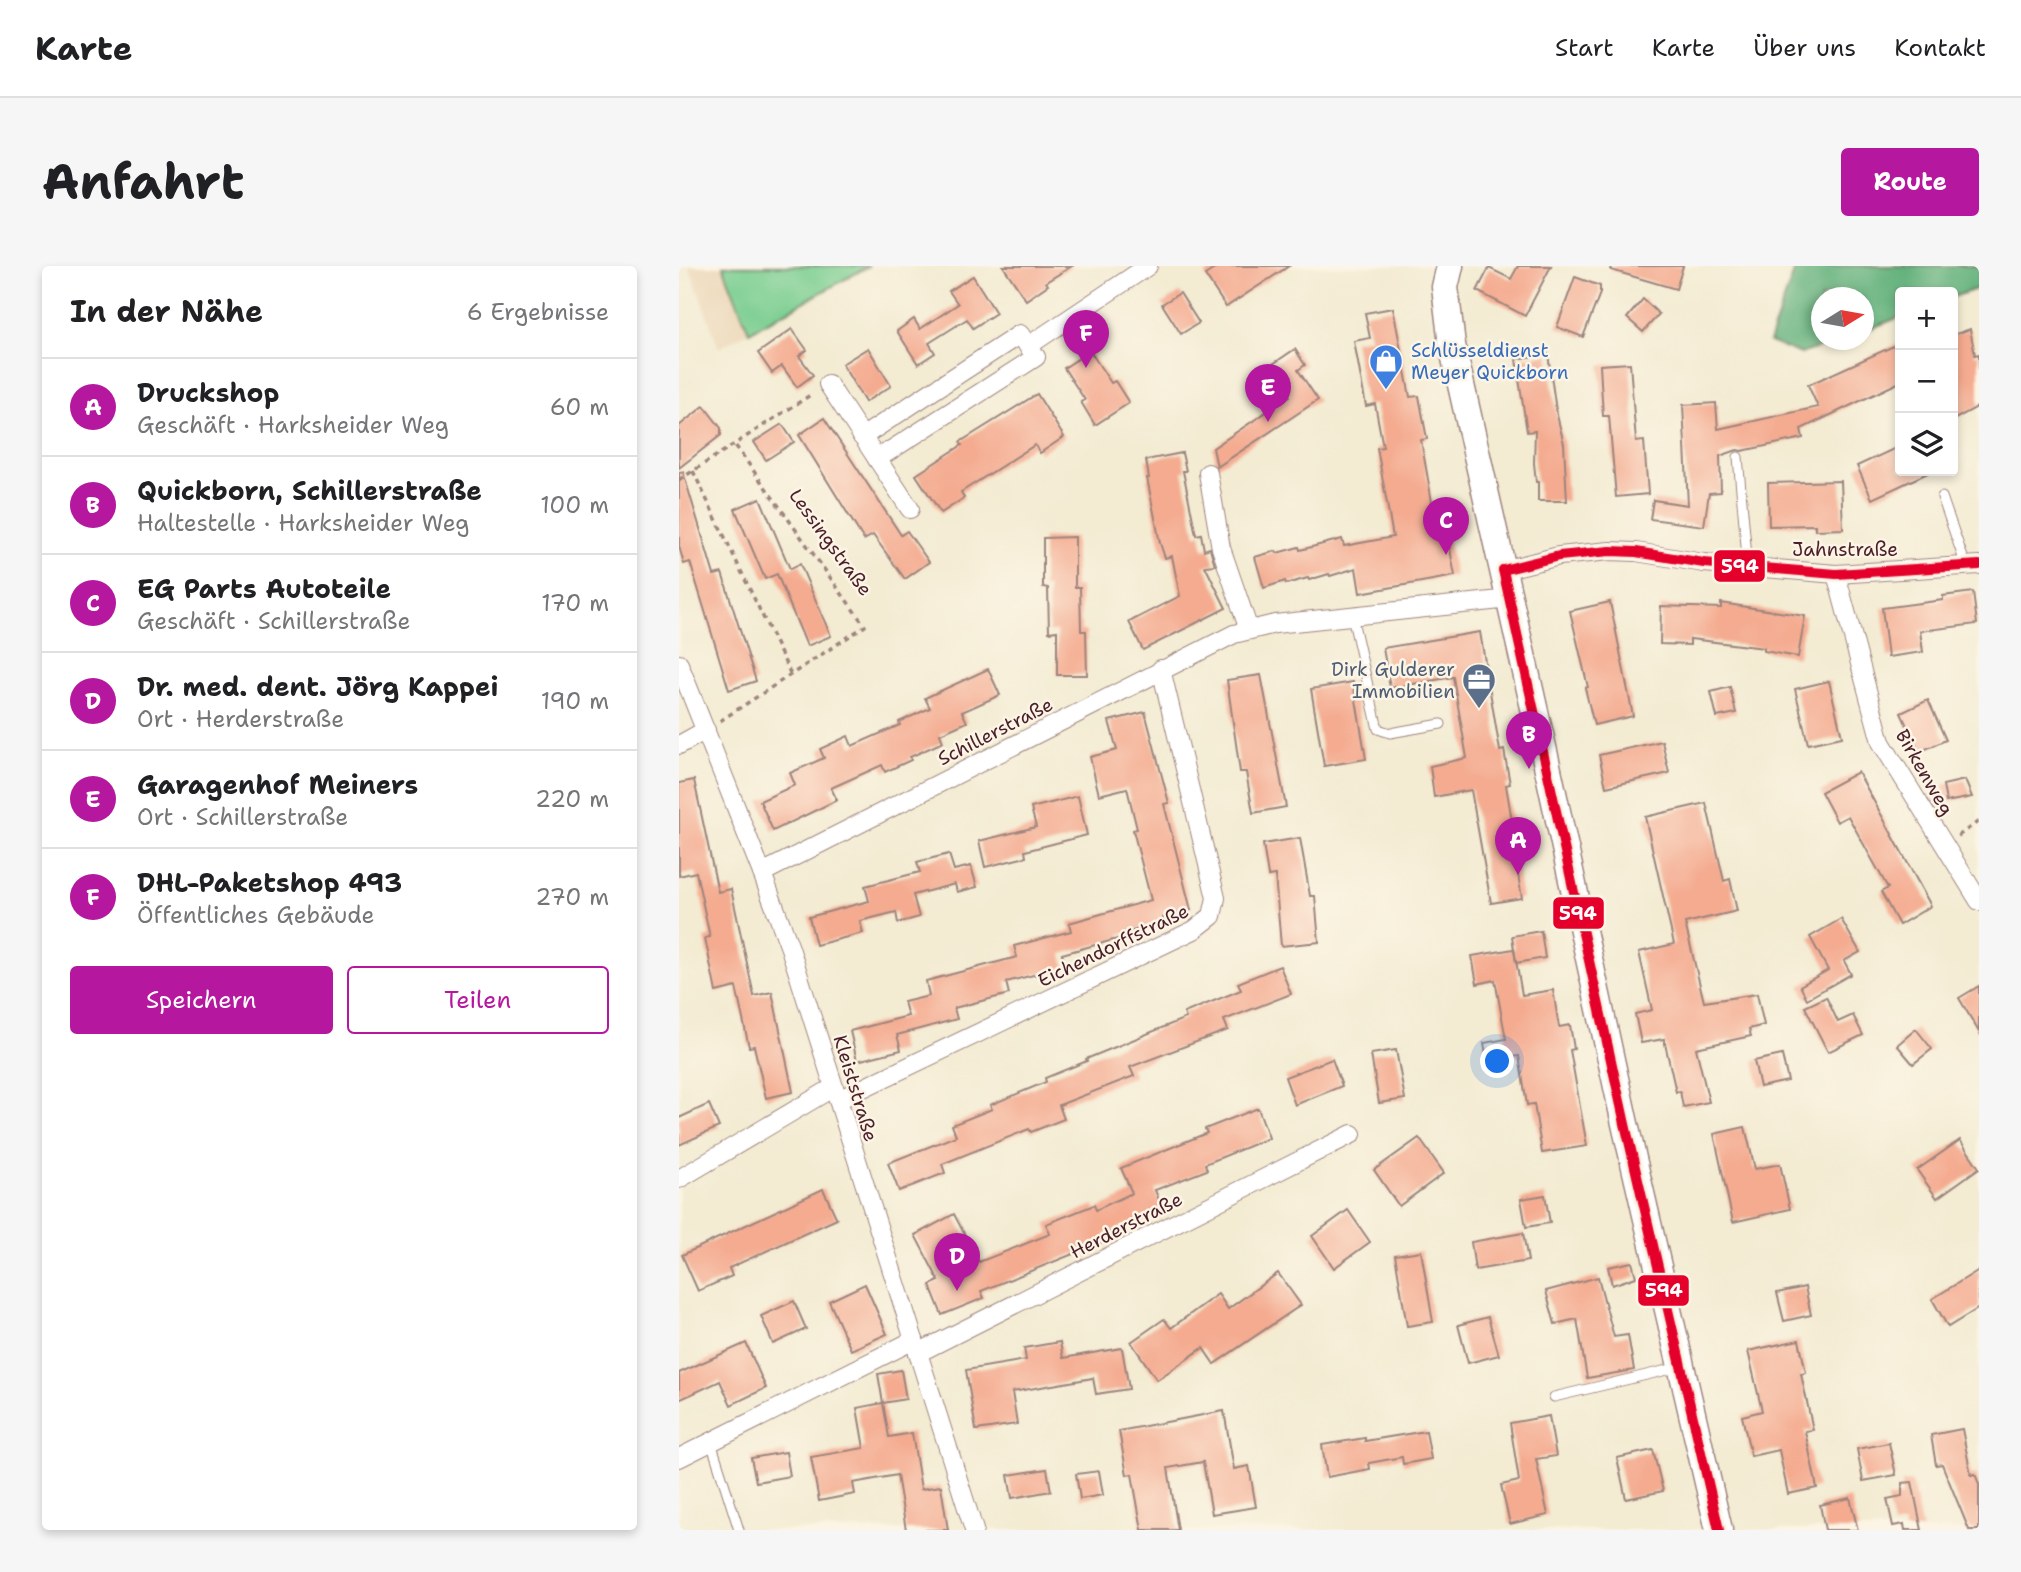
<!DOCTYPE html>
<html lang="de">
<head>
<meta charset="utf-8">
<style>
	body { margin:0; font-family:"Shantell Sans",sans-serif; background:#f6f6f6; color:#202124 }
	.controls { position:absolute; right:21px; top:21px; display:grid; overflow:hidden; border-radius:7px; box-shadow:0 4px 10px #0003 }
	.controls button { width:63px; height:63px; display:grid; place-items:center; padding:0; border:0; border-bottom:2px solid #e0e0e0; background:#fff; color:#202124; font:35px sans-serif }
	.compass { position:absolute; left:1132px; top:21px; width:63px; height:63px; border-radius:50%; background:#fff; box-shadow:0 4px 10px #0003; rotate:79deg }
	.you { position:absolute; left:819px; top:796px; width:24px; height:24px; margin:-18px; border:5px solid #fff; border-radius:50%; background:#1a73e8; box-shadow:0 0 0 10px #1a73e833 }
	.badge { display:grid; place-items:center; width:46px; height:46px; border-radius:50%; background:#b5179e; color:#fff; font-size:23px; font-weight:700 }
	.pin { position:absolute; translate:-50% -58px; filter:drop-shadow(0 2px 4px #0008) }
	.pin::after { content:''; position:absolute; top:37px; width:24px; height:21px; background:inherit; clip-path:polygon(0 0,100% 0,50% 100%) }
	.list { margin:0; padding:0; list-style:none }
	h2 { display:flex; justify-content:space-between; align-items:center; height:91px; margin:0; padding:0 28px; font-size:30px }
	h2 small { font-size:23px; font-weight:400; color:#757577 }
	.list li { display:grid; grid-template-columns:46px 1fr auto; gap:21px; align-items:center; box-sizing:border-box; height:98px; padding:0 28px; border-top:2px solid #e0e0e0 }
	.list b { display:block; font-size:26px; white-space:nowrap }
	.list p { margin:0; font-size:23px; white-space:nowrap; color:#757577 }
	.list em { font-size:23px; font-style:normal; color:#757577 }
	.actions { display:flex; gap:14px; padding:21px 28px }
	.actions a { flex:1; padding:16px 0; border:2px solid #b5179e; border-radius:7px; text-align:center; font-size:24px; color:#b5179e }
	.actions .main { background:#b5179e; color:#fff }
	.icon { flex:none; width:38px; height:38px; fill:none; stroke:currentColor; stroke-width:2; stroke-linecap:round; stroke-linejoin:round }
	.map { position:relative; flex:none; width:1300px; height:1264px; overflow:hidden; border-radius:7px }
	header { display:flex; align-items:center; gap:42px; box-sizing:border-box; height:98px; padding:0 35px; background:#fff; border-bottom:2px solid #e0e0e0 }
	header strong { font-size:33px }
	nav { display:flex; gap:38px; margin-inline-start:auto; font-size:24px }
	.intro { display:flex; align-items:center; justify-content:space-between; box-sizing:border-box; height:168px; padding:0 42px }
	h1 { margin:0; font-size:49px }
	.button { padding:18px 32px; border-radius:7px; background:#b5179e; color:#fff; font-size:24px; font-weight:700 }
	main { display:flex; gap:42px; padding:0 42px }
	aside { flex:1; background:#fff; border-radius:7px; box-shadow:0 4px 10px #0003 }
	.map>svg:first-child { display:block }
	.built { fill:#ecd8ba }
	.green { fill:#79ce91; stroke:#62765e; stroke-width:2 }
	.forest { fill:#62b17b; stroke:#566853; stroke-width:2 }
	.building { fill:#f4ab90 }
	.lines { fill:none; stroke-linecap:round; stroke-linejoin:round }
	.service-casing { stroke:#9e857e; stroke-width:11 }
	.minor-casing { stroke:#9e857e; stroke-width:20 }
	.secondary-casing { stroke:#9e857e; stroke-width:29 }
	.path { stroke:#9e857e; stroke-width:3.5; stroke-dasharray:5 5; stroke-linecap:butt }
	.service { stroke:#fff; stroke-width:9 }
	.minor { stroke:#fff; stroke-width:18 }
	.secondary { stroke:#fff; stroke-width:26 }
	.bus-1-casing { stroke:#fcf5e5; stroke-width:16 }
	.bus-1 { stroke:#e4002b; stroke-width:10 }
	.labels { text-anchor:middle; stroke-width:5; stroke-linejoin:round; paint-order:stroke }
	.shop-label { font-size:19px; fill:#366cbe; stroke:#fcf5e5; text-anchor:start }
	.street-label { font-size:19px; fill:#4a1f2b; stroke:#fcf5e5 }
	.service-label { font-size:19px; fill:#4e5e75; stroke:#fcf5e5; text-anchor:end }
	.line-badge { stroke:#fcf5e5; stroke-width:2.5 }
	.badge-label { font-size:19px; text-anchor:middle; font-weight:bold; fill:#fff }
</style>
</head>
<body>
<header>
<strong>Karte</strong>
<nav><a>Start</a><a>Karte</a><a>Über uns</a><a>Kontakt</a></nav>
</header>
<div class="intro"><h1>Anfahrt</h1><a class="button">Route</a></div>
<main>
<aside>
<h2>In der Nähe<small>6 Ergebnisse</small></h2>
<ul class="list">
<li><span class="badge">A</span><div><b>Druckshop</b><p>Geschäft · Harksheider Weg</p></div><em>60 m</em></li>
<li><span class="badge">B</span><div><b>Quickborn, Schillerstraße</b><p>Haltestelle · Harksheider Weg</p></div><em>100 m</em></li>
<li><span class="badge">C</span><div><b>EG Parts Autoteile</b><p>Geschäft · Schillerstraße</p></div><em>170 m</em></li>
<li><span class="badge">D</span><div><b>Dr. med. dent. Jörg Kappei</b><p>Ort · Herderstraße</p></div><em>190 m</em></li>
<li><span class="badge">E</span><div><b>Garagenhof Meiners</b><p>Ort · Schillerstraße</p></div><em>220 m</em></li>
<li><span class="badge">F</span><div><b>DHL-Paketshop 493</b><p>Öffentliches Gebäude</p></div><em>270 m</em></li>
</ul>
<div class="actions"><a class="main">Speichern</a><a>Teilen</a></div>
</aside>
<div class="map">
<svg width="1300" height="1264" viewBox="0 0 1300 1264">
	<rect width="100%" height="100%" fill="#fcf5e5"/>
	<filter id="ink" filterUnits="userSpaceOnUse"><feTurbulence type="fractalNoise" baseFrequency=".0143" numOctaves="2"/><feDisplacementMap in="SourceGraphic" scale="14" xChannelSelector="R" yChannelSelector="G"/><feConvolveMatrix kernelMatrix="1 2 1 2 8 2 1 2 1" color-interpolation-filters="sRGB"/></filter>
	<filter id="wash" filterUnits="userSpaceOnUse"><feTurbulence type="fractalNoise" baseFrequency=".00686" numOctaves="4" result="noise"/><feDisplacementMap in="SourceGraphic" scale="28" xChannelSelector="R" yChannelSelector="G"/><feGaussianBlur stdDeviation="1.57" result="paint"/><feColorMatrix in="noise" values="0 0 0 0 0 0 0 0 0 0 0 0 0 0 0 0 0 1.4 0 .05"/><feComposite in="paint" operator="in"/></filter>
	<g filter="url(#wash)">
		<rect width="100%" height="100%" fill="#f3ebd2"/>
		<path class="built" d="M10,0H190L40,82Z"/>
		<path class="green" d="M44,0H190L70,66Z"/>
		<path class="forest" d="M1117,0H1300V22L1274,31V26H1221V51L1185,65L1184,32H1142V74H1160L1122,88L1090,76Z"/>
		<g id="blocks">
			<g class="building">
				<path d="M324,0H393L367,16L369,19L347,34Z"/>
				<path d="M540,0H610L547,41L526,9Z"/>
				<path d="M839,0H872L846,50L798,25L810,2L832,13Z"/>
				<path d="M933,0H1004L997,23L932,4Z"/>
				<path d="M294,10L317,47L294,62L288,53L250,77L256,87L239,98L218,65L235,53L241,63L279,38L270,25Z"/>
				<path d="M896,11L921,20V27L904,71L878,61Z"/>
				<path d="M501,27L520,57L502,68L483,38Z"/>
				<path d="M964,33L980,48L964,66L948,52Z"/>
				<path d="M714,42L731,131L740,130L748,173L742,174L758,264L767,262L776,310L681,327L677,302L651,310L650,308L630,314L629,312L607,318L606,315L585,322L576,291L597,285L598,287L620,281L621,284L663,273L665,280L714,271L698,182L704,181L696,138L687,140L675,75L691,72L686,47Z"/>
				<path d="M113,63L128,84L120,90L134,109L118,121L103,100L93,107L79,87Z"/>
				<path d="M1291,63L1296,89L1300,88V140L1274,154V69Z"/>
				<path d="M1221,77V116L1122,163L1124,172L1063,185L1058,184L1041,190L1042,226L1030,227L1025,260L971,253L974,234L1009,239L1004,139L1037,137L1039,163L1139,141L1129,119Z"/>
				<path d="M189,82L212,120L186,136L163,98Z"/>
				<path d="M616,83L626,99L619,104L639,134L538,201L534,182L611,130L591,100Z"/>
				<path d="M411,85L432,117L436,115L450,137L416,159L402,136L406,134L385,102Z"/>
				<path d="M869,88L877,145L885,178L888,235H859V216H857L855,197L856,165L848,166L837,93Z"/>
				<path d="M951,97L957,176L965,175L969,228L937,231L930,150H924L921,99Z"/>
				<path d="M358,128L385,171L361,187L356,179L282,226L285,232L262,247L237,209L283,179L281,176Z"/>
				<path d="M25,140L42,162V169L0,202V160Z"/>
				<path d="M145,152L222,269L228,265L250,296L226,313L194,269L185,274L120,169Z"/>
				<path d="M103,158L115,176L87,194L75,176Z"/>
				<path d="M1221,180V205H1253L1193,233L1178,200Z"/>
				<path d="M503,187L507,205H504L517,269L522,268L525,284L531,282L536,299L526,300L547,342L464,384L450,356L501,330L493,290L486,292L481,277L468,212H470L467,194Z"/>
				<path d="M4,206L35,309L43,307L77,415L50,424L11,296L5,298L0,280V207Z"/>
				<path d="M1162,215L1164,263L1136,264V259L1090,260L1089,217Z"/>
				<path d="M81,232L111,303L121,298L152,370L128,380L98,308L86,313L56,243Z"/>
				<path d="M396,271V321H401L402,365H407L408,409H378V365L370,366L369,322L364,321V272Z"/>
				<path d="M1294,326L1298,358L1241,365L1244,386L1209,391L1203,342L1264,334V330Z"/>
				<path d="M931,336L954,450L915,459L906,422L909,421L891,345Z"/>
				<path d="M1042,337L1126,350L1119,391L1085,385V382L1011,373V379L981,378L982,340L1042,342Z"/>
				<path d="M801,366L821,485L825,484L831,518L827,519L835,567H832L843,632L812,637L792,524L755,531L751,500L788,492L774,411L711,422L704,382Z"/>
				<path d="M309,403L321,429L283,446L288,456L261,468L264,476L231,491L232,494L206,506L203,499L152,522L158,534L94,565L81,535L116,519L111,507L145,492L141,483L169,470L173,480L221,459L220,456L251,442L246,432Z"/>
				<path d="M582,409L607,541L574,547L567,506H561L548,414Z"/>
				<path d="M1150,415L1163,471L1129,478L1116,423Z"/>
				<path d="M674,416L687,493L645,500L632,423Z"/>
				<path d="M1051,421L1057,447L1038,451L1032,426Z"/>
				<path d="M1249,434L1267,474L1240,486L1222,447Z"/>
				<path d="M466,446L490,537L485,538L512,644L484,652L485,657L441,668L442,672L383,688L386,701L327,716L330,728L275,742L278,753L218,769L222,784L178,795L171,765L229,750L225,736L250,730L247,715L338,691L335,680L392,665L390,657L472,634L454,564L458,563L448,522L420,529L411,491L438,484L430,455Z"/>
				<path d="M983,475L990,507L927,521L920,489Z"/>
				<path d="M1179,506L1252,640L1220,659L1202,626L1209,622L1169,550L1158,556L1142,526Z"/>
				<path d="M15,514L39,626L52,623L75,730L93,726L114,826L87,832L75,780L70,781L57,721L37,726L26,672L31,671L17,606L0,610V517Z"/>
				<path d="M1286,514L1293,531L1267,536L1264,519Z"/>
				<path d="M399,530L408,569L346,585L347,591L306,601L300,575L357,561L352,542Z"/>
				<path d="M1027,537L1045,615L1051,613L1058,645L1006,657L1025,736L1078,728L1085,759L1070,763L1072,770L1017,782L1030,836L1004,841L1001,825L997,826L985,773L962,777L956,748L973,744L960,686L995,678L966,551Z"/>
				<path d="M621,572L631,630H636L640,676L602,680L596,609L589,610L584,578Z"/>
				<path d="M270,588L275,604L292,600L298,621L278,626L276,618L234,629L240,651L219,657L217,646L181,655L184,667L137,679L130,651L190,635L186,620L241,606L238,596Z"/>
				<path d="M1162,653L1181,686L1165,695L1172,708L1128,733L1121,720L1149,704L1131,671Z"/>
				<path d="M862,665L866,692L837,697L833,670Z"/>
				<path d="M835,683L843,729L874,724L880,761L891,759L895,783L891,784L908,880L863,887L855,838L848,839L840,790L808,795L805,777L827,773L816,714L798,718L793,690Z"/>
				<path d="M601,700L612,728L545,754L549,764L451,801L455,810L380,839L385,853L352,866L350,863L263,898L266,907L220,925L209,897L277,870L273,859L313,843L311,839L367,816L366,812L408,795L407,793L507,752L505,747L562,724L559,717Z"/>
				<path d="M1300,720V766L1280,732Z"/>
				<path d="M1147,731L1159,756L1174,749L1184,769L1149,786L1126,741Z"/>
				<path d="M1237,763L1253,783L1234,798L1218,779Z"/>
				<path d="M717,784L726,833L700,837L692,788Z"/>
				<path d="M1103,789L1109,815L1081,821L1075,795Z"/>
				<path d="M653,793L663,820L616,839L606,811Z"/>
				<path d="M30,838L40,861L0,879V852Z"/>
				<path d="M579,842L590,872L526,898L528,904L476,924L484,944L426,968L429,974L302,1025L305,1032L263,1049L251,1019L260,1015L236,969L275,948L300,996L371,968L367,958L415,939L417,944L453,927L442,902L528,867L526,863Z"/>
				<path d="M1066,861L1076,903L1101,898L1111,943L1054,956L1035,868Z"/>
				<path d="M740,872L765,907L720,940L695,904Z"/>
				<path d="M1281,874L1300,902L1258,932L1238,904Z"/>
				<path d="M144,923L158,953L50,1002L53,1010L19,1025L3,989Z"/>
				<path d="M866,929L871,957L847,961L842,933Z"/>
				<path d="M669,944L691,976L655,1002L633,970Z"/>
				<path d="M844,967L849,995L796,1004L792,976Z"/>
				<path d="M742,985L754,1056L728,1060L716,989Z"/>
				<path d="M953,996L957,1011L933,1019L929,1001Z"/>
				<path d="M1300,1004V1042L1269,1061L1253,1033Z"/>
				<path d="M599,1007L622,1039L535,1098L524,1082L478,1114L452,1076L485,1053L492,1062L539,1028L549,1043Z"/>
				<path d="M919,1011L935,1071L949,1069L955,1104L908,1112L898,1053L876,1058L867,1025Z"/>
				<path d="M186,1018L208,1068L172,1084L150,1035Z"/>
				<path d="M1126,1021L1132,1049L1105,1055L1098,1027Z"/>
				<path d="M115,1035L127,1063L94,1078L82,1050Z"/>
				<path d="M809,1051L820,1089L789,1097L779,1059Z"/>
				<path d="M1120,1074L1127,1107L1122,1108L1134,1164L1126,1165L1138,1222L1109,1228L1100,1184L1072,1190L1063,1150L1083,1145L1069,1085Z"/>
				<path d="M381,1076L384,1092L443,1082L450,1123L417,1128L414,1112L333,1126L338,1158L297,1164L287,1104L347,1094L345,1082Z"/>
				<path d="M67,1077L87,1122L52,1139L41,1115L0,1134V1107Z"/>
				<path d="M222,1104L227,1133L204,1137L199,1108Z"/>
				<path d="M204,1137L210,1171L233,1167L242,1223L262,1220L269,1264H227L218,1209L174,1217L176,1228L140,1235L132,1191L185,1182L178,1142Z"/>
				<path d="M545,1145L555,1203L570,1200L577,1241L533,1248L524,1196L489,1202L499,1264H463L453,1208L448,1209L440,1165Z"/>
				<path d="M870,1150L877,1190L857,1193L869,1249L831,1258L822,1219L840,1215L831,1157Z"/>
				<path d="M1283,1163L1292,1209L1296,1208L1300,1218V1264H1290L1263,1198L1257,1199L1252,1169Z"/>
				<path d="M747,1165L752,1193L724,1198L723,1191L690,1197L691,1203L648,1211L643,1179L686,1172V1175Z"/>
				<path d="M1210,1177L1217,1209L1184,1215L1178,1183Z"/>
				<path d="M974,1184L984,1225L947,1233L938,1192Z"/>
				<path d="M107,1186L111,1210L77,1216L72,1192Z"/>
				<path d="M368,1203L372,1225L333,1232L329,1209Z"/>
				<path d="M420,1205L424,1229L401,1233L397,1208Z"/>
				<path d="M1233,1216L1241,1255L1243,1264H1226L1225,1258L1214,1260L1208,1233L1223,1230V1217Z"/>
				<path d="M1171,1232L1179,1264H1146L1141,1239Z"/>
			</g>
		</g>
	</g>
	<g filter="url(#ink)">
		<use href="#blocks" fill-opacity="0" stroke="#9e857e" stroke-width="2"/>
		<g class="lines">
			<g class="service-casing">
				<g id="service">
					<path d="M1059,191L1069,302"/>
					<path d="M1263,231L1287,300"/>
					<path d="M673,350L699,463L711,467L762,458"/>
					<path d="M875,1131L1001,1101"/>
					<path d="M32,1176L60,1264"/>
				</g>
			</g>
			<g class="minor-casing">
				<g id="minor">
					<path d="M149,118L231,243"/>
					<path d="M183,171L341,68L349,80L469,0"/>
					<path d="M198,193L357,91L349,80"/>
					<path d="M529,207L542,282L570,364"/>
					<path d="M824,304L880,290L931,285L957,286L1025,297L1157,308L1300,299"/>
					<path d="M1157,308L1202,476L1300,635"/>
					<path d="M0,398L83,607L111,682L295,1264"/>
					<path d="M0,479L27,464"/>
					<path d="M83,607L555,368L596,358L831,333"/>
					<path d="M159,834L515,664L533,650L537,632L482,403"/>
					<path d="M0,913L155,821"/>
					<path d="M239,1087L673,868"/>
					<path d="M0,1192L235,1074"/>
				</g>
			</g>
			<g class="secondary-casing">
				<path id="secondary" d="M771,0L766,21L773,79L868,499L946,858L1040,1264"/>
			</g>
			<g class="path">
				<path d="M14,205L112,409"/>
				<path d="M0,214L133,128"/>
				<path d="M41,455L186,360L56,179"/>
				<path d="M1279,570L1300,555"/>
			</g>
			<use href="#service" class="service"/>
			<use href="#minor" class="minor"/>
			<use href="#secondary" class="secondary"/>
			<g class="bus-1-casing">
				<g id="bus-1">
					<path d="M824,304L946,858L1040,1264"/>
					<path d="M824,304L880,290L931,285L957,286L1025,297L1157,308L1300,299"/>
				</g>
			</g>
			<use href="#bus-1" class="bus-1"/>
		</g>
	</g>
	<defs>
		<g id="shop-pin" transform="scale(1.75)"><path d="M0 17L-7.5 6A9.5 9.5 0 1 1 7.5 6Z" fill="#3f7fe0" stroke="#fcf5e5"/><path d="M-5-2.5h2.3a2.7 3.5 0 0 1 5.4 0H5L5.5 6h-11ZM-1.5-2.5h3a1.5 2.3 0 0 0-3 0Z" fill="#fff"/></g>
		<g id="office-pin" transform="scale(1.75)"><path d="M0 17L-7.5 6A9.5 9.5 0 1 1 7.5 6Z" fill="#5c6f8a" stroke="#fcf5e5"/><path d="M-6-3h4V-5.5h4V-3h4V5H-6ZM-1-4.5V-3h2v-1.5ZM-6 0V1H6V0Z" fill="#fff"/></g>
	</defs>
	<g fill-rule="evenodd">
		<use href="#shop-pin" x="707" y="95"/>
		<use href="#office-pin" x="800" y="414"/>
	</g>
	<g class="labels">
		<g class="shop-label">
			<text x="732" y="91">Schlüsseldienst<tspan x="732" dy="22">Meyer Quickborn</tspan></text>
		</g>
		<g class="street-label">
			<text transform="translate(152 276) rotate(54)" y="7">Lessingstraße</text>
			<text x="1166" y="290">Jahnstraße</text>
			<text transform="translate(316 465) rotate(-27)" y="7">Schillerstraße</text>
			<text transform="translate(1246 506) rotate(60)" y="7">Birkenweg</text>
			<text transform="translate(434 679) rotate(-26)" y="7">Eichendorffstraße</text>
			<text transform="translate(177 822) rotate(73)" y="7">Kleiststraße</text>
			<text transform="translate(447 959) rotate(-27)" y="7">Herderstraße</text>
		</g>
		<g class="service-label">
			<text x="776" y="410">Dirk Gulderer<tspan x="776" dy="22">Immobilien</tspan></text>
		</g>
	</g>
	<g class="line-badge">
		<rect x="1034" y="283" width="53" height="34" rx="7" fill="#e4002b"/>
		<rect x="873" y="630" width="53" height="34" rx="7" fill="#e4002b"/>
		<rect x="958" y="1008" width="53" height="33" rx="7" fill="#e4002b"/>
	</g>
	<g class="badge-label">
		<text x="1061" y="307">594</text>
		<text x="899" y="654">594</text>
		<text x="985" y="1031">594</text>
	</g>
</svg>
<div class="controls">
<button>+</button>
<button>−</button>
<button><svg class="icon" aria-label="layers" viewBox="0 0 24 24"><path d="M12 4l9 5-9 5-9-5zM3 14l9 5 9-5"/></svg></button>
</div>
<svg class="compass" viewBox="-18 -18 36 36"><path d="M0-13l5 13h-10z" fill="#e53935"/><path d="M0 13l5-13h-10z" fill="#757577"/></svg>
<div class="you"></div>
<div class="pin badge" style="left:839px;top:609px">A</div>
<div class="pin badge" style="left:850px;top:503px">B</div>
<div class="pin badge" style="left:767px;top:289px">C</div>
<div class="pin badge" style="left:278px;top:1025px">D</div>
<div class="pin badge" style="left:589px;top:156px">E</div>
<div class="pin badge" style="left:407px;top:102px">F</div>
</div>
</main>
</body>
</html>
